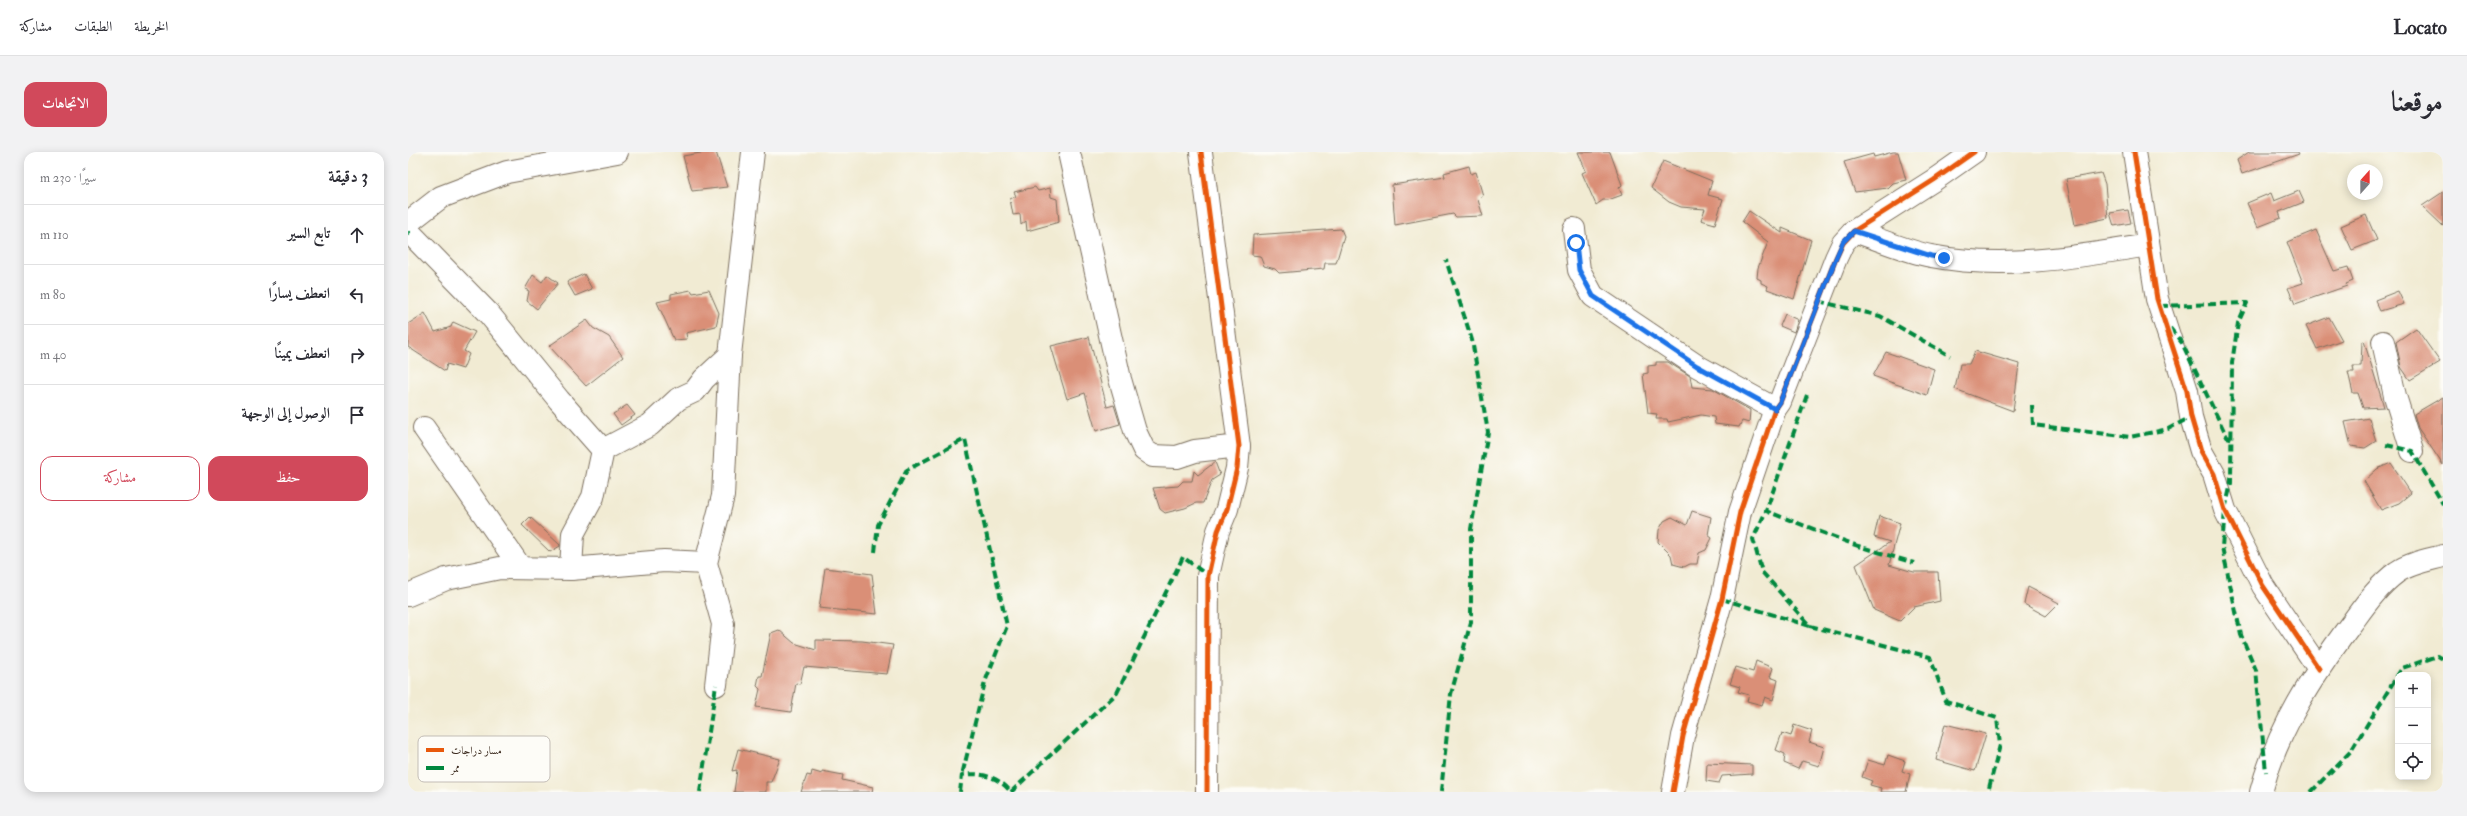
<!DOCTYPE html>
<html lang="ar">
<head>
<meta charset="utf-8">
<style>
	body { margin:0; font-family:"IM FELL Double Pica",Amiri,serif; background:#f2f2f3; color:#2b2b33; direction:rtl }
	.controls { position:absolute; right:12px; bottom:12px; display:grid; overflow:hidden; border-radius:8px; box-shadow:0 2px 10px #0003 }
	.controls button { width:36px; height:36px; display:grid; place-items:center; padding:0; border:0; border-bottom:1px solid #e1e1e2; background:#fff; color:#2b2b33; font:20px sans-serif }
	.compass { position:absolute; left:1939px; top:12px; width:36px; height:36px; border-radius:50%; background:#fff; box-shadow:0 2px 10px #0003; rotate:21deg }
	.stop { position:absolute; width:12px; height:12px; margin:-9px; border:3px solid #1a73e8; border-radius:50%; background:#fff }
	.stop.end { background:#1a73e8; border-color:#fff; box-shadow:0 1px 4px #0008 }
	.list { margin:0; padding:0; list-style:none }
	h2 { display:flex; justify-content:space-between; align-items:center; height:52px; margin:0; padding:0 16px; font-size:17px }
	h2 small { font-size:13px; font-weight:400; color:#7c7c81 }
	.list li { display:grid; grid-template-columns:26px 1fr auto; gap:12px; align-items:center; box-sizing:border-box; height:60px; padding:0 16px; border-top:1px solid #e1e1e2 }
	.list b { display:block; font-size:15px; white-space:nowrap }
	.list em { font-size:13px; font-style:normal; color:#7c7c81 }
	.actions { display:flex; gap:8px; padding:12px 16px }
	.actions a { flex:1; padding:9px 0; border:1px solid #d1495b; border-radius:12px; text-align:center; font-size:14px; color:#d1495b }
	.actions .main { background:#d1495b; color:#fff }
	.icon { flex:none; width:22px; height:22px; fill:none; stroke:currentColor; stroke-width:2; stroke-linecap:round; stroke-linejoin:round }
	.map { position:relative; flex:none; width:2035px; height:640px; overflow:hidden; direction:ltr; border-radius:12px }
	header { display:flex; align-items:center; gap:24px; box-sizing:border-box; height:56px; padding:0 20px; background:#fff; border-bottom:1px solid #e1e1e2 }
	header strong { font-size:19px }
	nav { display:flex; gap:22px; margin-inline-start:auto; font-size:14px }
	.intro { display:flex; align-items:center; justify-content:space-between; box-sizing:border-box; height:96px; padding:0 24px }
	h1 { margin:0; font-size:28px }
	.button { padding:10px 18px; border-radius:12px; background:#d1495b; color:#fff; font-size:14px; font-weight:700 }
	main { display:flex; gap:24px; padding:0 24px }
	aside { flex:1; background:#fff; border-radius:12px; box-shadow:0 2px 10px #0003 }
	.map>svg:first-child { display:block }
	.building { fill:#da8f77 }
	.lines { fill:none; stroke-linecap:round; stroke-linejoin:round }
	.minor-casing { stroke:#7b6e5d; stroke-width:24 }
	.minor { stroke:#fff; stroke-width:22 }
	.quiet { stroke:#00873e; stroke-width:4; stroke-dasharray:8 4; stroke-linecap:butt }
	.cycleway-casing { stroke:#fdfcf7; stroke-width:8 }
	.cycleway { stroke:#e8590c; stroke-width:5 }
	.route { stroke:#1a73e8; stroke-width:5 }
	.key { fill:#fdfcf7; stroke:#c3bdb6; stroke-width:1 }
	.key-label { font-size:11px; fill:#3b2a1e }
</style>
</head>
<body>
<header>
<strong>Locato</strong>
<nav><a>الخريطة</a><a>الطبقات</a><a>مشاركة</a></nav>
</header>
<div class="intro"><h1>موقعنا</h1><a class="button">الاتجاهات</a></div>
<main>
<div class="map">
<svg width="2035" height="640" viewBox="0 0 2035 640">
	<rect width="100%" height="100%" fill="#fdfcf7"/>
	<filter id="ink" filterUnits="userSpaceOnUse"><feTurbulence type="fractalNoise" baseFrequency=".025" numOctaves="2"/><feDisplacementMap in="SourceGraphic" scale="8" xChannelSelector="R" yChannelSelector="G"/><feConvolveMatrix kernelMatrix="1 2 1 2 8 2 1 2 1" color-interpolation-filters="sRGB"/></filter>
	<filter id="wash" filterUnits="userSpaceOnUse"><feTurbulence type="fractalNoise" baseFrequency=".012" numOctaves="4" result="noise"/><feDisplacementMap in="SourceGraphic" scale="16" xChannelSelector="R" yChannelSelector="G"/><feGaussianBlur stdDeviation="0.9" result="paint"/><feColorMatrix in="noise" values="0 0 0 0 0 0 0 0 0 0 0 0 0 0 0 0 0 1.4 0 .05"/><feComposite in="paint" operator="in"/></filter>
	<g filter="url(#wash)">
		<rect width="100%" height="100%" fill="#f1ebd3"/>
		<g id="blocks">
			<g class="building">
				<path d="M298,0H308L319,35L284,39L275,4Z"/>
				<path d="M1170,0H1202L1214,33L1211,36L1214,43L1200,48H1195L1188,53L1174,21L1178,19Z"/>
				<path d="M1485,0H1490L1498,28L1485,31L1480,36L1447,40L1436,10L1465,2L1466,5Z"/>
				<path d="M1841,0H1890L1891,2L1834,22L1829,8Z"/>
				<path d="M1255,9L1304,29L1300,43L1315,47L1307,72L1293,68L1297,57L1273,55L1261,50L1243,36Z"/>
				<path d="M1061,14L1063,22L1068,20L1075,44L1070,48L1075,64L1048,65L1045,62L987,73L984,33L1037,25L1036,21Z"/>
				<path d="M1693,21L1697,32L1700,66L1667,73L1658,27Z"/>
				<path d="M627,35L630,39L642,36L643,45L649,47L651,70L619,79L618,69L613,73L612,62L605,63L602,47L608,44L606,40Z"/>
				<path d="M1891,39L1896,50L1871,60L1873,66L1850,75L1839,51L1863,41L1866,49Z"/>
				<path d="M2035,40V74L2014,54Z"/>
				<path d="M1720,58L1723,71L1706,74L1702,61Z"/>
				<path d="M1341,59L1374,81V76L1403,88L1386,147L1359,137L1360,134L1353,131V128L1349,126L1350,116L1360,90L1334,70Z"/>
				<path d="M1958,63L1969,88L1944,98L1933,74Z"/>
				<path d="M933,77L936,84L928,111H917L916,117L871,121L867,117L856,114L852,104L844,103L845,83Z"/>
				<path d="M1908,78L1926,119L1940,115L1945,129L1938,132L1939,134L1887,152L1880,136L1895,131L1879,90Z"/>
				<path d="M176,122L184,137L167,144L159,130Z"/>
				<path d="M125,123L134,130L139,123L150,131L129,157L119,149L121,139L117,137Z"/>
				<path d="M283,138L285,141L301,138L311,161L308,174L278,181L279,187L266,188L249,150L263,147V142Z"/>
				<path d="M1990,139L1996,152L1972,159L1967,148Z"/>
				<path d="M17,161L27,180L43,175L45,170L67,180L56,199L61,202L55,217L39,212L37,219L0,195V172Z"/>
				<path d="M1377,162L1390,168L1386,180L1372,174Z"/>
				<path d="M1921,165L1934,188L1909,197L1898,174Z"/>
				<path d="M179,168L185,176L201,185L215,205L178,234L141,194Z"/>
				<path d="M2008,176L2032,210L2002,228L1993,215L1988,190Z"/>
				<path d="M681,185L699,255L706,253L712,272L688,279L677,241L659,247L643,194Z"/>
				<path d="M1956,189L1976,255L1955,256L1950,241H1945L1940,220H1946L1945,214H1953L1954,190Z"/>
				<path d="M1567,199L1611,212L1605,259L1547,237L1552,212H1561Z"/>
				<path d="M1478,200L1526,217L1519,243L1465,224Z"/>
				<path d="M1248,210H1260L1282,224L1284,235L1305,237L1342,258L1341,271L1334,269L1331,275L1307,272L1306,265L1293,263L1260,270L1259,267H1248L1249,262L1240,261L1235,222L1240,221V214L1248,213Z"/>
				<path d="M2035,245V313L2010,276L2006,262Z"/>
				<path d="M219,253L227,263L213,273L205,262Z"/>
				<path d="M1961,266L1968,289L1957,296L1943,294L1937,270Z"/>
				<path d="M807,310L812,323L804,328L795,351H788L777,356L757,361L752,357L745,336L770,334L775,329H784L786,319L790,323Z"/>
				<path d="M1983,311L2003,341L1991,351L1973,358L1956,329L1969,317Z"/>
				<path d="M1284,359L1303,365L1300,383L1304,386L1298,398L1291,401L1289,412H1282L1276,415L1265,412L1263,403L1250,390L1251,378L1256,369L1264,365L1279,373Z"/>
				<path d="M1471,364L1492,371L1481,413L1506,420H1530L1532,449L1506,455L1492,469L1466,458L1448,413L1482,390L1466,385Z"/>
				<path d="M122,365L152,393V394L142,400L114,373Z"/>
				<path d="M417,416L464,422L469,462L411,456Z"/>
				<path d="M1620,435L1651,451L1638,464L1616,452Z"/>
				<path d="M371,478L386,491L408,498V488L454,489L485,493L479,522L396,515L392,532L388,531L383,560L348,555L352,537L349,534L351,524H354L363,481Z"/>
				<path d="M1348,509L1365,516L1362,525L1370,528L1365,548L1357,545L1354,553L1339,549L1341,543L1330,540L1332,535L1322,532L1328,515L1345,520Z"/>
				<path d="M1537,572L1578,582L1567,619L1528,608Z"/>
				<path d="M1386,573L1404,579L1401,590L1416,595L1411,614L1394,609L1390,617L1376,611L1377,602L1368,598L1374,581L1383,584Z"/>
				<path d="M330,597L372,607L363,630H358V640H326L329,618L324,619Z"/>
				<path d="M1480,603L1497,609L1494,619L1502,622L1498,640H1472L1473,636L1462,633L1464,629L1454,625L1460,608L1477,613Z"/>
				<path d="M1299,611L1344,613V622L1314,624L1311,631L1298,629Z"/>
				<path d="M404,619L414,622V619L435,623L434,628L465,635L464,640H393L399,623L403,624Z"/>
			</g>
		</g>
	</g>
	<g filter="url(#ink)">
		<use href="#blocks" fill-opacity="0" stroke="#7b6e5d" stroke-width="1"/>
		<g class="lines">
			<g class="minor-casing">
				<g id="minor">
					<path d="M793,0L831,294L829,316L819,357L810,379L800,424L799,640"/>
					<path d="M1726,0L1749,147L1779,239L1783,265L1793,299L1806,322L1817,358L1855,434L1911,517"/>
					<path d="M662,5L712,227L727,279L736,298L745,304L769,305L787,299L831,294"/>
					<path d="M1166,77L1171,118L1185,144L1289,214L1367,257"/>
					<path d="M1446,79C1471,87 1497,99 1523,104C1596,118 1668,105 1740,93"/>
					<path d="M1975,190L1987,244L2004,299"/>
					<path d="M16,276L113,416"/>
					<path d="M195,298L151,248L81,162L2,81L0,75L2,69L33,45L99,20L209,0"/>
					<path d="M163,417L165,382L185,345L195,298L242,273L270,247L287,239L296,227L322,203"/>
					<path d="M0,443L38,427L92,416L163,417L256,409L298,411"/>
					<path d="M308,533L315,472L298,411L315,344L322,203L345,0"/>
					<path d="M1265,640L1275,584L1314,447L1332,360L1367,257L1372,250L1428,106L1435,91L1446,79L1526,28L1566,0"/>
					<path d="M1853,640C1869,578 1905,523 1943,472C1957,453 1970,434 1989,420C2002,411 2020,408 2035,404"/>
				</g>
			</g>
			<use href="#minor" class="minor"/>
			<g class="quiet">
				<path d="M0,81H2"/>
				<path d="M1410,149L1472,164L1542,204"/>
				<path d="M1752,154L1839,151L1830,171L1824,211L1823,331L1817,358L1814,395L1833,483L1848,518L1858,620"/>
				<path d="M1762,176L1774,191L1819,285L1825,287"/>
				<path d="M1399,243L1358,359L1450,394L1506,411"/>
				<path d="M1624,253L1625,273L1722,285L1760,277L1783,265"/>
				<path d="M1978,293L2004,299L2035,352"/>
				<path d="M467,400L470,373L499,318L557,287L599,474L577,530L554,623"/>
				<path d="M1314,447L1402,474L1354,420L1345,387L1358,359"/>
				<path d="M1402,474L1522,505L1538,549L1589,566L1592,593L1580,640"/>
				<path d="M292,640L308,533"/>
				<path d="M552,640L554,623C573,620 591,625 603,640"/>
				<path d="M603,640L709,541L775,405L800,424"/>
				<path d="M1033,640L1043,542L1063,470V377L1080,280L1064,188L1038,108"/>
				<path d="M1903,640L1943,599L1994,516L2030,504L2035,507"/>
			</g>
			<g class="cycleway-casing">
				<g id="cycleway">
					<path d="M793,0L831,294L829,316L819,357L810,379L800,424L799,640"/>
					<path d="M1726,0L1749,147L1779,239L1783,265L1793,299L1806,322L1817,358L1855,434L1911,517"/>
					<path d="M1265,640L1275,584L1314,447L1332,360L1367,257L1372,250L1428,106L1435,91L1446,79L1526,28L1566,0"/>
				</g>
			</g>
			<use href="#cycleway" class="cycleway"/>
		</g>
	</g>
	<g class="lines" filter="url(#ink)">
		<path class="route" d="M1168,91L1171,118L1185,144L1289,214L1367,257L1372,250L1428,106L1435,90L1446,79L1523,104L1536,106"/>
	</g>
	<rect x="10" y="584" width="132" height="46" rx="6" class="key"/>
	<rect x="18" y="596" width="18" height="4" fill="#e8590c"/>
	<rect x="18" y="614" width="18" height="4" fill="#00873e"/>
	<g class="key-label">
		<text x="43" y="602">مسار دراجات</text>
		<text x="43" y="620">ممر</text>
	</g>
</svg>
<div class="controls">
<button>+</button>
<button>−</button>
<button><svg class="icon" aria-label="locate" viewBox="0 0 24 24"><circle cx="12" cy="12" r="6"/><path d="M12 2v4M12 18v4M2 12h4M18 12h4"/></svg></button>
</div>
<svg class="compass" viewBox="-18 -18 36 36"><path d="M0-13l5 13h-10z" fill="#e53935"/><path d="M0 13l5-13h-10z" fill="#7c7c81"/></svg>
<div class="stop" style="left:1168px;top:91px"></div>
<div class="stop end" style="left:1536px;top:106px"></div>
</div>
<aside>
<h2>3 دقيقة<small>سيرًا · 230 m</small></h2>
<ul class="list">
<li><svg class="icon" aria-label="ahead" viewBox="0 0 24 24"><path d="M12 20V5M6 11l6-6 6 6"/></svg><div><b>تابع السير</b></div><em>110 m</em></li>
<li><svg class="icon" aria-label="left" viewBox="0 0 24 24"><path d="M17 20v-9H6M10 6l-5 5 5 5"/></svg><div><b>انعطف يسارًا</b></div><em>80 m</em></li>
<li><svg class="icon" aria-label="right" viewBox="0 0 24 24"><path d="M7 20v-9h11M14 6l5 5-5 5"/></svg><div><b>انعطف يمينًا</b></div><em>40 m</em></li>
<li><svg class="icon" aria-label="arrive" viewBox="0 0 24 24"><path d="M6 21V4h12l-3 4 3 4H6"/></svg><div><b>الوصول إلى الوجهة</b></div></li>
</ul>
<div class="actions"><a class="main">حفظ</a><a>مشاركة</a></div>
</aside>
</main>
</body>
</html>
